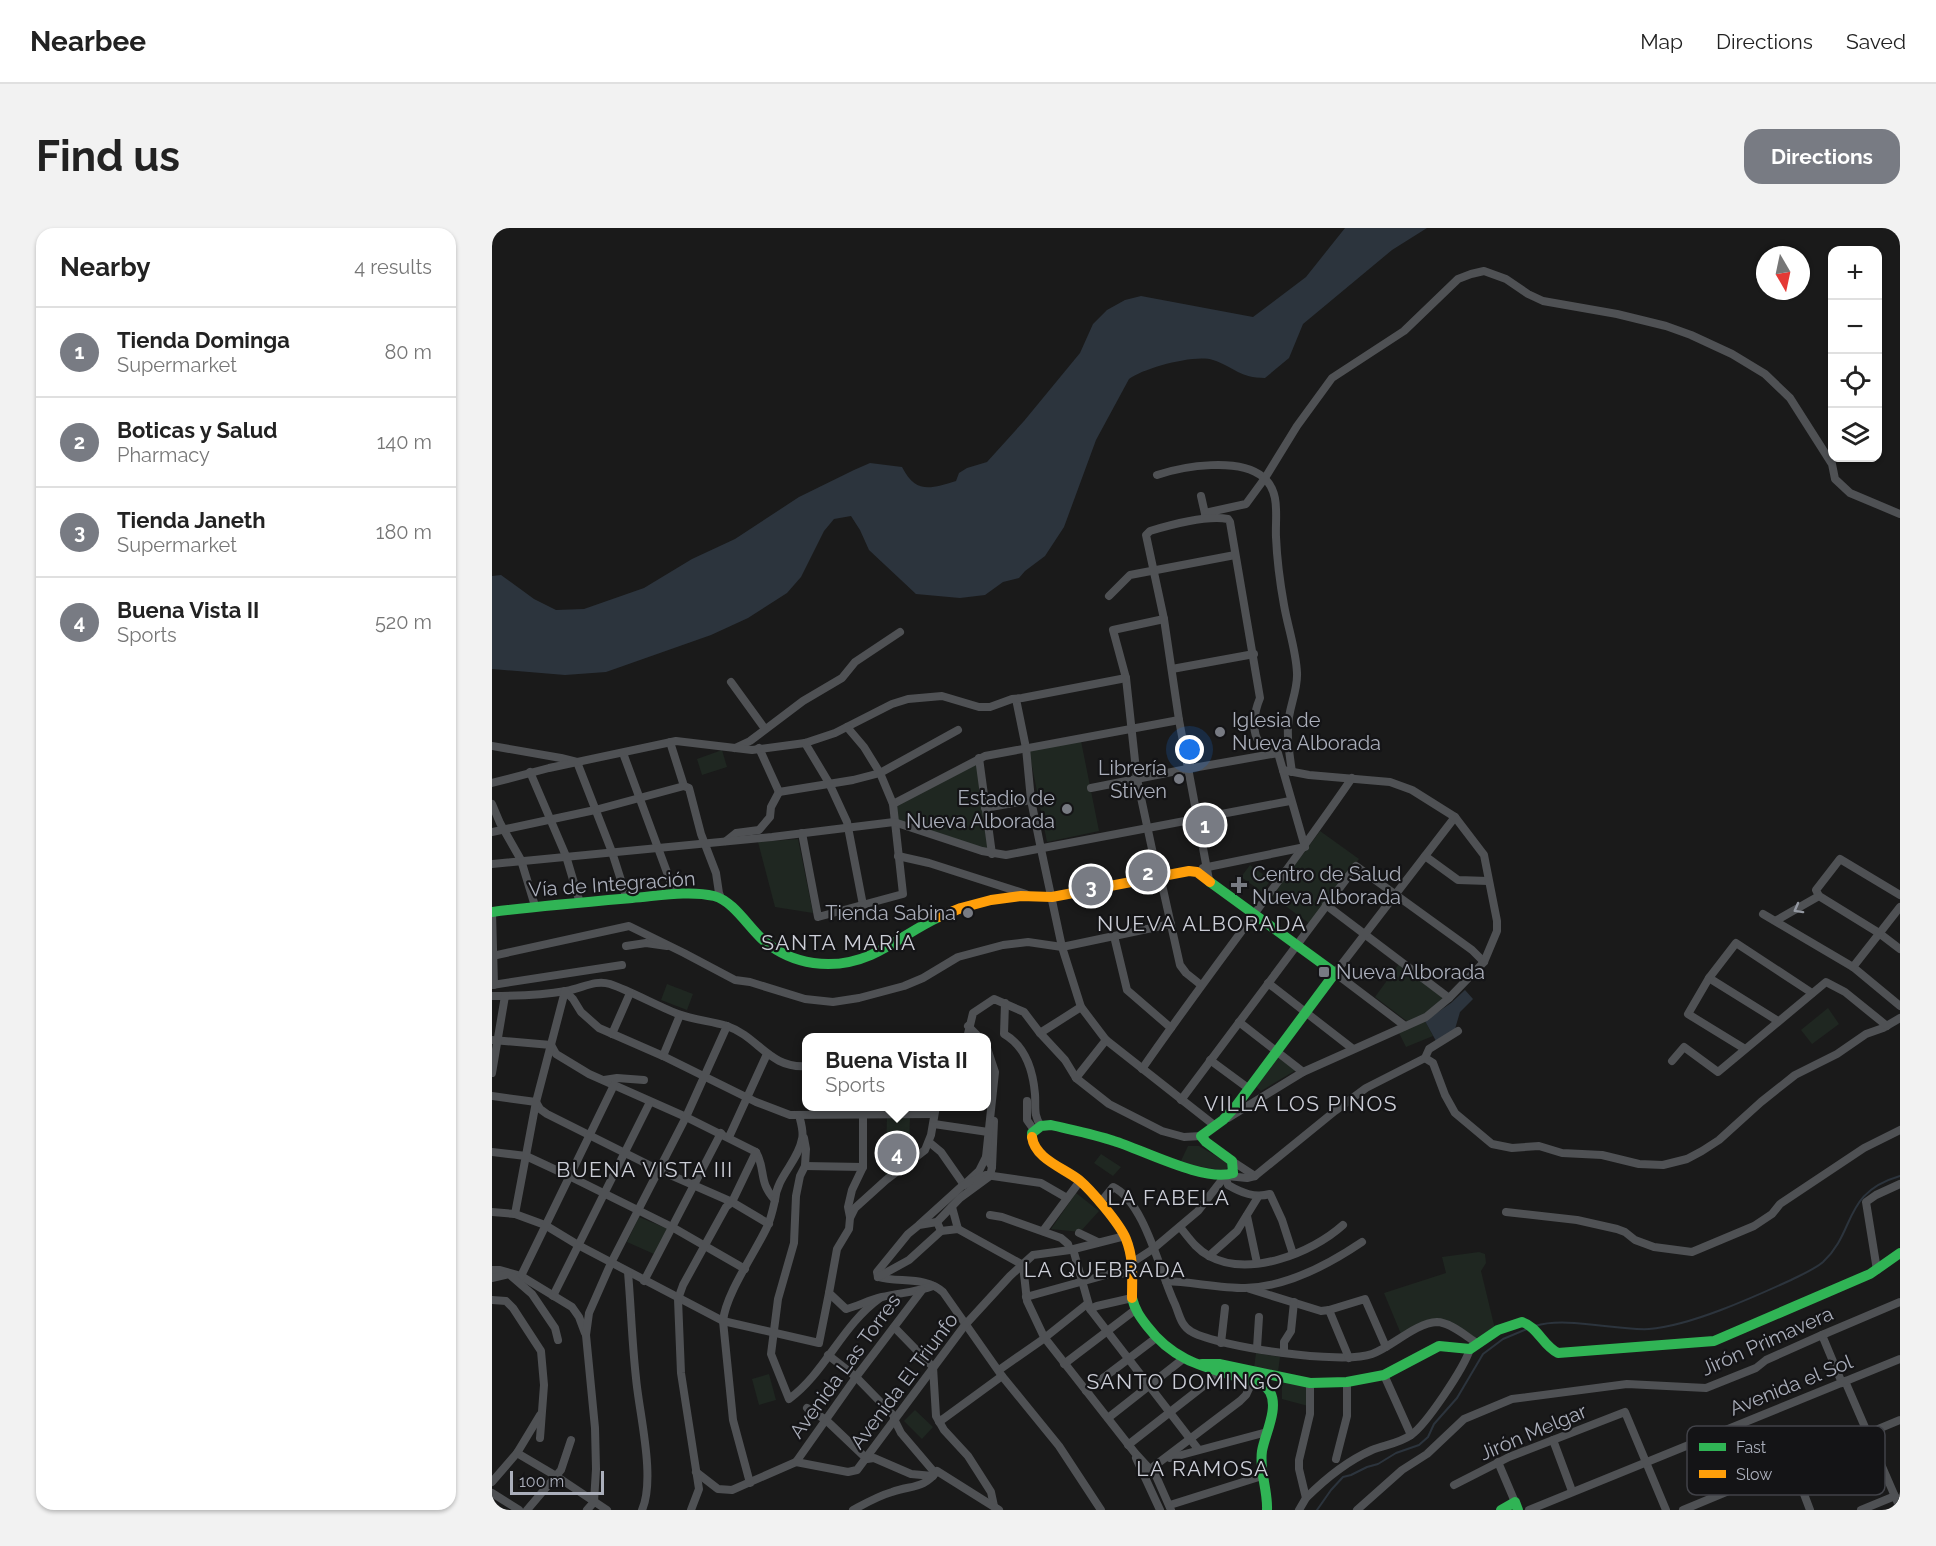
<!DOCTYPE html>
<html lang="en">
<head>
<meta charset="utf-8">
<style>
	body { margin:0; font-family:Raleway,sans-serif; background:#f2f2f2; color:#222 }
	.controls { position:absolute; right:18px; top:18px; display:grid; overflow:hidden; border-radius:12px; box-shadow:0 2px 4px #0004 }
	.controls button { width:54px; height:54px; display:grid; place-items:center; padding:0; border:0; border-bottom:2px solid #e0e0e0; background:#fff; color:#222; font:30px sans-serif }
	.compass { position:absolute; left:1264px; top:18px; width:54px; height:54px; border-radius:50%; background:#fff; box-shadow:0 2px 4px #0004; rotate:171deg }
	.scale { position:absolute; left:18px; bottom:15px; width:94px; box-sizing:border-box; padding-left:6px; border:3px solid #abafbb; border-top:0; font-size:16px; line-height:21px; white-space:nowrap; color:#abafbb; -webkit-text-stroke:4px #141416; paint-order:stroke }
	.you { position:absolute; left:698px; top:522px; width:21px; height:21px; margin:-15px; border:4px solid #fff; border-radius:50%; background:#1a73e8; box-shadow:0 0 0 9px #1a73e833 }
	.badge { display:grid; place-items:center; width:39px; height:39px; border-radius:50%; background:#787b83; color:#fff; font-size:20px; font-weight:700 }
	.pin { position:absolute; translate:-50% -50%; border:3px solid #fff; box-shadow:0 2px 6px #0006 }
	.popup { position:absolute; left:310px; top:805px; width:189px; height:78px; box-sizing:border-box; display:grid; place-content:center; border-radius:12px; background:#fff; filter:drop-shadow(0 2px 4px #0005); font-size:20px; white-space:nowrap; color:#767676 }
	.popup b { font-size:22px; color:#222 }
	.popup::after { content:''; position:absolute; left:50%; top:100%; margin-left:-12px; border:12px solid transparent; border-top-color:#fff }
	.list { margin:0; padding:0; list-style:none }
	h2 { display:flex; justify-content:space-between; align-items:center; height:78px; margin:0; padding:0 24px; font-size:26px }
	h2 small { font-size:20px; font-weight:400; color:#767676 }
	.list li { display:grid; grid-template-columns:39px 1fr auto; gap:18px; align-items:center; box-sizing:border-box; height:90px; padding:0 24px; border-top:2px solid #e0e0e0 }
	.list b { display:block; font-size:22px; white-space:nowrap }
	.list p { margin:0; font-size:20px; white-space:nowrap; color:#767676 }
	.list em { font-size:20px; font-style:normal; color:#767676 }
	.icon { flex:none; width:33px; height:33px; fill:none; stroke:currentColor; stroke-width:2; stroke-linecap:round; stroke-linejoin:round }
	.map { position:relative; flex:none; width:1408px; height:1282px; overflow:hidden; border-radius:18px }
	header { display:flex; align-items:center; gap:36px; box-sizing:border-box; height:84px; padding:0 30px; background:#fff; border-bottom:2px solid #e0e0e0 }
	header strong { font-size:28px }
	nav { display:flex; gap:33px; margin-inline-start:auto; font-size:21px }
	.intro { display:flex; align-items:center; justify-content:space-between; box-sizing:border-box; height:144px; padding:0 36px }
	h1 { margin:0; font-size:42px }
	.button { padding:15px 27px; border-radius:18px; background:#787b83; color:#fff; font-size:21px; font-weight:700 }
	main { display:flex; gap:36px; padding:0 36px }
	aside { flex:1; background:#fff; border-radius:18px; box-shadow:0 2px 4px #0004 }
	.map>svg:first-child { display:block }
	.green { fill:#1f2721 }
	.water { fill:#2c343d }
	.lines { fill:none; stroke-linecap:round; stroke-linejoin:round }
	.stream { stroke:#2c343d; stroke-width:2 }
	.street { stroke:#4f5154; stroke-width:8 }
	.fast { stroke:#30b455; stroke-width:10 }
	.slow { stroke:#ff9f0a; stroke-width:10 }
	.oneway { stroke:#9498a1 }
	.poi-dot { fill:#787b83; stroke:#141416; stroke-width:2 }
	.labels { text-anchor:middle; stroke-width:4.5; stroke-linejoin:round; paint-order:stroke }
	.poi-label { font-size:20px; fill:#abafbb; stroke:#141416; text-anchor:start }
	.street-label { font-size:20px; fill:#abafbb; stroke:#141416 }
	.neighbourhood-label { font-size:21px; letter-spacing:1.5px; fill:#ccced7; stroke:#141416 }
	.key { fill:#141416; stroke:#414248; stroke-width:1.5 }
	.key-label { font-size:16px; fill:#abafbb }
</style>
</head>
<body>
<header>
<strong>Nearbee</strong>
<nav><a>Map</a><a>Directions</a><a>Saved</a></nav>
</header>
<div class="intro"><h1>Find us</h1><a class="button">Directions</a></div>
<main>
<aside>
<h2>Nearby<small>4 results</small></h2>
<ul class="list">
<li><span class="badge">1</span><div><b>Tienda Dominga</b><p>Supermarket</p></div><em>80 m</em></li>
<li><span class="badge">2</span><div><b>Boticas y Salud</b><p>Pharmacy</p></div><em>140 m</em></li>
<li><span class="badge">3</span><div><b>Tienda Janeth</b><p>Supermarket</p></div><em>180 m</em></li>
<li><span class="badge">4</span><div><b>Buena Vista II</b><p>Sports</p></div><em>520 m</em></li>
</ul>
</aside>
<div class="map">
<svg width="1408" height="1282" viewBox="0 0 1408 1282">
	<rect width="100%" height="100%" fill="#1a1a1a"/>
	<g class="green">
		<path d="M589,513L607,603L555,614L537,523Z"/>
		<path d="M230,522L235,539L210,547L205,531Z"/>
		<path d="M485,536L496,622L405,592V577Z"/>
		<path d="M828,603L867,631L818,696L780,668Z"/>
		<path d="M306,611L321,685L283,679L266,614Z"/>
		<path d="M758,637L779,652L770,664L749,649Z"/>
		<path d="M907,736L952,770L932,786L916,794L883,769Z"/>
		<path d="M175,756L201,766L195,782L169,772Z"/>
		<path d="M1336,780L1347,796L1320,816L1309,802Z"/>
		<path d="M933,793L941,808L914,819L907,805Z"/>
		<path d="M787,829L804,842L769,863L764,859Z"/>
		<path d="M395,889H418L417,918L414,932L393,950Z"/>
		<path d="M696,918H707L736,935L734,943L688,935Z"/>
		<path d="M609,926L629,939L621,948L602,935Z"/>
		<path d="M584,965L607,983L588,1004L559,1001Z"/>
		<path d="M147,989L176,1001L162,1026L135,1014Z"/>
		<path d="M987,1024L993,1026L994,1035L989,1043L1003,1101L984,1110L950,1091L909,1106L892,1065L954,1045L950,1029Z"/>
		<path d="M764,1125L788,1129L786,1144L762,1140Z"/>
		<path d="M277,1146L284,1172L267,1177L260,1151Z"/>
		<path d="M790,1153L814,1159L816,1178L790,1171Z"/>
		<path d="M423,1182L441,1199L430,1211L412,1193Z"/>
	</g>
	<g class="water">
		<path d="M853,0H935L900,22L811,96L797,130L773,150C748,150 742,139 721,132C703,126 652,140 637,151L604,212L572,299L553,328L533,343L527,350L511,354L493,367L468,370L424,366L377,322L368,302L359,288L342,291L332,303L309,349L295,365L256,390L219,407L114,444L73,447L0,441V348L9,347L42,371L64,382L92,381L152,360L200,331L243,311L307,269L362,242L378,235L410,239C424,266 438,261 464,253L467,245L475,240L495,234L532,193L588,125L601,96L615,82L633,72L649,68L761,89L814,49Z"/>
		<path d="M973,762L981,771L968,784L963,801L944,813L933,793L959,775Z"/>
	</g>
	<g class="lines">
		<g class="stream">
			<path d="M1043,1098C1074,1088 1125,1103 1157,1101C1198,1098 1262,1069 1299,1052C1309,1047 1323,1041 1331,1034C1365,1002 1350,965 1408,948"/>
			<path d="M825,1282L839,1262L851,1249L859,1247L875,1239L886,1236L904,1225L927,1217L936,1209L942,1196L965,1170L991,1126L1011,1111L1035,1101"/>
		</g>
		<g class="street">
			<path d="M665,247C692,238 747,229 771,249C789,264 783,289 784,309C785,332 788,355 792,377C796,400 804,422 805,445C806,463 796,481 796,499C795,514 798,529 800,544"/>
			<path d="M709,268L714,290"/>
			<path d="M713,285L754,276L773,250L805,198L840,150L912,103L966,51L979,46L992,43L1014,51L1036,66L1051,73L1125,86L1174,98L1199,107L1240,126L1273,146L1298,170L1340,236L1343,251L1358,265L1408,286"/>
			<path d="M617,368L638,347L743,327"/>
			<path d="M672,391L621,402L634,450L645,551L666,649L669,652L688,737L694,745L709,757"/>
			<path d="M680,441L762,426"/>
			<path d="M239,454L273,501"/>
			<path d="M524,471L534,520L539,572L549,621L570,719L589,779L614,812L722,897"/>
			<path d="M178,514L192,558L197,560L209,606L224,645L227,665L229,670"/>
			<path d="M313,515L337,555L355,594L371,677"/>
			<path d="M0,518L69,530L85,534L120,624L135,671"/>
			<path d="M243,520L258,513L311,473L350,450L363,434L408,404"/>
			<path d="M267,520L287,564"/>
			<path d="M131,525L183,666"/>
			<path d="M487,530L500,626"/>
			<path d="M38,544L74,628L88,675"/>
			<path d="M0,555L57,540L184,513L260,522L313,515L343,505L400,476L416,471L450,468L487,479H498L520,471L530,470L634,450"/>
			<path d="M599,560L695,541L786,525L813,619L711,640"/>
			<path d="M287,564L361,552L388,545L466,502"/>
			<path d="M0,576L8,595L29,632L43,678"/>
			<path d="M401,576L493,528L687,492"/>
			<path d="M493,580L539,572"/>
			<path d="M0,604L103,582L192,558"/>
			<path d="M310,605L326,689L411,666L401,576L388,545L372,519L355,499"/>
			<path d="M234,613L244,605L267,602L278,589L279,579L287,564"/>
			<path d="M406,628L437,635L534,666"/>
			<path d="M933,628L966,652L996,653"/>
			<path d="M0,636L280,609L402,594L490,623L514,627L798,573"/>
			<path d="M717,652L687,492L672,391L654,307L658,303C678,297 715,287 736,291L738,294L768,470C763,482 758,503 768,515C771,520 776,520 779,525"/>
			<path d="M1408,667L1348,631L1324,662L1327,668L1387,705L1408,721"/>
			<path d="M834,677L957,770"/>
			<path d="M0,684L2,757"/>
			<path d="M1271,686L1361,739L1408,778"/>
			<path d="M1285,692L1327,668"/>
			<path d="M622,708L635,762L679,800"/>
			<path d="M134,718L154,715L175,718"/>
			<path d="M0,728L137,698L192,725L243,752L258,754L313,771L341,774L367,770L412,758L431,750L466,729L511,717L536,714L570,719L679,696"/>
			<path d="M1361,739L1408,679"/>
			<path d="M1217,750L1286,793"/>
			<path d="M776,755L861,821"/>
			<path d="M0,757L130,737"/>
			<path d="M0,768C22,768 52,767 74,763C89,761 103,751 118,756C141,764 163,777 186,786C202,792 219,793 235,798C267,809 277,841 315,838"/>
			<path d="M513,775L512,806C533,818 541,843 543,866C544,879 541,887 549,898"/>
			<path d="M747,794L811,844"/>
			<path d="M476,798L488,810"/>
			<path d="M913,798L843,745L963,589"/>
			<path d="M548,805L589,779"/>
			<path d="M120,806L138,765"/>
			<path d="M475,810L481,785L502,771L532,784L548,805L573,832L584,850L617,876L670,903L692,909L709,908"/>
			<path d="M0,812L59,817L64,826L97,846L194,889L264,924C274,941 266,954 283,972C285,948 306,934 310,911C312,904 309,895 307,887"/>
			<path d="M1253,821L1196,786L1217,750L1244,715L1320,765"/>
			<path d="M171,828L188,787"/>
			<path d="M933,830L941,835L953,867L963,885L1000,916L1020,920L1047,918L1070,925L1110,927L1147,936L1171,937L1195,931L1210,923L1227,912L1269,874L1303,847L1345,826L1374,806L1391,800L1408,790"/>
			<path d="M718,832L756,860"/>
			<path d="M1180,833L1192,819L1226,844L1334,754L1353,764L1395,798"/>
			<path d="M650,841C718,743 792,649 860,550"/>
			<path d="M0,845L13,768"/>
			<path d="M584,850L614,812"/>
			<path d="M112,852L125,850L152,852"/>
			<path d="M0,868L44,874L48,881L55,886L167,942L240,974L277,996"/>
			<path d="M689,872L864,638L980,722L992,734"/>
			<path d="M535,873V892L542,902"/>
			<path d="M736,890L811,844L934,789L957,770L992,734L1005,703V693L992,627L963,589L920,562L898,554L817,547L791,542"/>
			<path d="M442,896L496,904"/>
			<path d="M237,909L275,826"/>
			<path d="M312,910L314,921L313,938L308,948L304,968L302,1015L286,1071L279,1126L297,1171C333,1145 350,1097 388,1070"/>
			<path d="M437,914L449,924L472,957L487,943L494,929"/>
			<path d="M0,924L34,928L77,948L180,999L253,1041"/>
			<path d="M740,933L763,948"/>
			<path d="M313,938L371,939"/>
			<path d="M500,939L502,893"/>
			<path d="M733,948L736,957C750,965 762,970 778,966L790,992L801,1026"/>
			<path d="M735,948L755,950L763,948L843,883L874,860L933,830L937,821L966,803"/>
			<path d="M608,975L621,959C652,973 668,1044 682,1074C687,1084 688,1098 700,1104C727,1119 851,1137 880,1126C900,1119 923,1095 945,1094C958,1094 975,1109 985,1115"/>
			<path d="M460,979L466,1001"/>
			<path d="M0,984L23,986L53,997L86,1017L231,1093L327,1115L337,1065"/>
			<path d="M1014,984L1085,992L1125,1001L1133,1004L1143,1012L1162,1019L1200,1024L1262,998L1280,986L1288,976L1372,920L1408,902"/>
			<path d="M23,986L44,874L73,763L81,771L89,784L107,800L171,828L264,874L298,887L442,886"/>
			<path d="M498,987L510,989L569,1010L576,1016L578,1022"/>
			<path d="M755,988L765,1035"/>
			<path d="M358,989L356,979L360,962L371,939V885"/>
			<path d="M445,994L449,1003L466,1001L531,1037"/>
			<path d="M428,996L470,958L494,947L549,955L575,970"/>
			<path d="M688,999C697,1010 704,1021 717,1028C757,1050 820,1025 851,997"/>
			<path d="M551,1003L588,953"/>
			<path d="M587,1005L606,1014"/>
			<path d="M581,1021L598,1081L706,1221"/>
			<path d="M717,1028L745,1003L766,969"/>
			<path d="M641,1034L661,1021L706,983L733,948"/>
			<path d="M531,1037L535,1073L552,1109L643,1225L664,1248L679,1282"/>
			<path d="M0,1042H8L29,1048L80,1079L87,1089L93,1105"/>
			<path d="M1385,1042L1374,974L1384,967L1408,956"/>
			<path d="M136,1044C139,1079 140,1115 144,1150C147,1185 164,1250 150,1282"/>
			<path d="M29,1048L122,857"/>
			<path d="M386,1049C407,1055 434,1048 451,1064L510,1148L567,1218L609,1282"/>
			<path d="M386,1049L385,1044L416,1006L427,997L445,994L468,970L498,948L500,939L494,929L503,844L495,820"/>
			<path d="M386,1049L417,1032L449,1003"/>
			<path d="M0,1050L17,1046L40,1066L63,1100L66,1112"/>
			<path d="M152,1053L229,905"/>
			<path d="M674,1053C700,1054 727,1060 753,1060C795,1059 836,1037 870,1014"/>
			<path d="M441,1058C425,1064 407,1065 390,1069C377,1072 366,1078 354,1081L337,1065L345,1021L357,1001L358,990L363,980L394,952L433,922L439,907L444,878"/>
			<path d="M758,1061L829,1083L837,1082L857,1130"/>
			<path d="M61,1068L158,874"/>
			<path d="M534,1069L621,1045L641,1046"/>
			<path d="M0,1072L14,1073L21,1080L49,1123L52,1157L48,1210"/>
			<path d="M598,1081L605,1078L640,1070"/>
			<path d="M837,1082L873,1071L894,1119"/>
			<path d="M402,1099L441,1139L444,1188L452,1202L476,1228L499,1264L502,1278"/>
			<path d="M1330,1107L1350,1155"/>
			<path d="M729,1115L733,1080"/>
			<path d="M765,1120L767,1089"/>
			<path d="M792,1124V1114L799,1103L802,1074"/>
			<path d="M336,1127L364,1149L403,1189"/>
			<path d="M572,1136L643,1082"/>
			<path d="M507,1142L550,1112L595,1076"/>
			<path d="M892,1147L919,1207"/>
			<path d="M1353,1153L1408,1280"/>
			<path d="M594,1163L664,1110"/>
			<path d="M315,1180L334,1192L375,1231L382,1230L419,1246L441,1248"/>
			<path d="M616,1190L691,1131"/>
			<path d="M402,1191L409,1205L443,1245"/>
			<path d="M447,1194L510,1148"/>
			<path d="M1230,1203L1249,1258"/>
			<path d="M1061,1212L1080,1263"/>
			<path d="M636,1217L728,1145"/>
			<path d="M25,1225L64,1248L115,1282"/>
			<path d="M644,1230L668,1282"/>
			<path d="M678,1230L775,1204"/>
			<path d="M844,1231L855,1188V1154"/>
			<path d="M304,1234L364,1149L430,1062"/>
			<path d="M1006,1234L1023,1274"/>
			<path d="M1301,1237L1318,1282"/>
			<path d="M657,1242L748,1173L754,1167L761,1152"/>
			<path d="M204,1244L226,1261L240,1262L304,1234L356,1244L365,1242L473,1097L518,1048L541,1027L578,1022L633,1008"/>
			<path d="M0,1254L25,1225L48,1187"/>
			<path d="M258,1255L241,1192L231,1093C234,1065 263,1025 275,999C279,991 281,981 283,972"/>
			<path d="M962,1257L1017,1229L1133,1184L1174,1282"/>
			<path d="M0,1265L27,1282"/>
			<path d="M814,1270C833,1251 855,1233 880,1222C893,1217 908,1215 919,1207C934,1197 972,1140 978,1121"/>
			<path d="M678,1277L770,1248"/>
			<path d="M35,1282L69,1242L79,1212"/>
			<path d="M95,1282L102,1274L104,1241L103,1200L94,1107L97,1085L119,1035L194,889L235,798"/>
			<path d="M199,1282L207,1261L189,1145L186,1071L191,1057L234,979L240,974L264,924"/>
			<path d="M361,1282C374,1275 386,1268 400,1264C420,1257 432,1261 445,1243L507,1282"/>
			<path d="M807,1282L814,1270L807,1241V1232L818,1186V1155"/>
			<path d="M865,1282L910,1242L935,1226L972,1191L1020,1171L1135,1156L1214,1160L1264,1140L1274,1132L1330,1107L1408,1074"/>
			<path d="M1037,1282L1408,1131"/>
			<path d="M1191,1282L1408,1192"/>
			<path d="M1369,1282L1403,1268"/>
		</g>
		<g class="fast">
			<path d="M0,684C47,678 94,674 140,670C166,668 197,662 222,668C241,673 255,697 269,710C299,738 342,743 379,727C403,716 423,700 447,689"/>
			<path d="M540,909V905L549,898L559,897C580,902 602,906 622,913C651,922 714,955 741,945L740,933L714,914L709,908L731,892L744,878L843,745L718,654"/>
			<path d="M640,1070C643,1082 648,1089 655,1098C680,1131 708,1138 746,1149C757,1152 771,1153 778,1164C787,1180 773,1206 770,1223C767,1243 776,1262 775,1282"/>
			<path d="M710,1136H727L818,1155L855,1154L892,1147L947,1118L978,1121L1006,1102L1030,1094C1046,1099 1051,1118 1066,1125L1222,1113L1378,1046L1408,1025"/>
			<path d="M1009,1282L1023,1274L1026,1282"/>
		</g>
		<g class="slow">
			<path d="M447,689L469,680L499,672L529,668L560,669L697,643L705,644L718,654"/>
			<path d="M540,909C543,931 572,940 587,952C599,962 628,996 634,1011C642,1031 640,1049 640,1070"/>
		</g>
	</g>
	<defs><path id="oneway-chevron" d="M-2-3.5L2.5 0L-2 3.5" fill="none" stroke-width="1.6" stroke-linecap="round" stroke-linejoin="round" transform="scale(1.5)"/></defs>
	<use class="oneway" href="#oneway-chevron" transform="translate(1306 681) rotate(151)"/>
	<g class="poi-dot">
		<circle cx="728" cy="504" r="6"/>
		<circle cx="687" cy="551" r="6"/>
		<circle cx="575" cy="581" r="6"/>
		<path d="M744 648h6v6h6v6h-6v6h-6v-6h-6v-6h6z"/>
		<circle cx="476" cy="685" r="6"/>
		<rect x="826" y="738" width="12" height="12" rx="3"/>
	</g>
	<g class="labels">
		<g class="poi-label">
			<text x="740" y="499">Iglesia de<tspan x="740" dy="23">Nueva Alborada</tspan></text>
			<text x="675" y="547" text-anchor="end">Librería<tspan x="675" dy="23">Stiven</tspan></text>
			<text x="563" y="577" text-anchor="end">Estadio de<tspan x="563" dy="23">Nueva Alborada</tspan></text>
			<text x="760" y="653">Centro de Salud<tspan x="760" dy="23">Nueva Alborada</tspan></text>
			<text x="464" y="692" text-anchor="end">Tienda Sabina</text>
			<text x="844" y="751">Nueva Alborada</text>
		</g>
		<g class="street-label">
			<text transform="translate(120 656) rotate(-4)" y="7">Vía de Integración</text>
			<text transform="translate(1275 1113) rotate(-24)" y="7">Jirón Primavera</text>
			<text transform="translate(353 1138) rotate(-54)" y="7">Avenida Las Torres</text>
			<text transform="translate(412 1153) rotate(-53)" y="7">Avenida El Triunfo</text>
			<text transform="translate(1299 1157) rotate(-22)" y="7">Avenida el Sol</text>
			<text transform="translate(1041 1204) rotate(-23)" y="7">Jirón Melgar</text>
		</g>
		<g class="neighbourhood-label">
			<text x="710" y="703">NUEVA ALBORADA</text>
			<text x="347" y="722">SANTA MARÍA</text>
			<text x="809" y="883">VILLA LOS PINOS</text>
			<text x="153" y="949">BUENA VISTA III</text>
			<text x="677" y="977">LA FABELA</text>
			<text x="613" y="1049">LA QUEBRADA</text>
			<text x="693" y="1161">SANTO DOMINGO</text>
			<text x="711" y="1248">LA RAMOSA</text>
		</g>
	</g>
	<rect x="1195" y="1198" width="198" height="69" rx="9" class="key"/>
	<rect x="1207" y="1215" width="27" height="8" fill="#30b455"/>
	<rect x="1207" y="1242" width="27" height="8" fill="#ff9f0a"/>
	<g class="key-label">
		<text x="1244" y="1225">Fast</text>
		<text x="1244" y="1252">Slow</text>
	</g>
</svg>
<div class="controls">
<button>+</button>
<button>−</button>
<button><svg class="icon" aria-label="locate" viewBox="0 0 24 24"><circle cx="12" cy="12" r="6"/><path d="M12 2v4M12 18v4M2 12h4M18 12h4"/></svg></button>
<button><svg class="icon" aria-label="layers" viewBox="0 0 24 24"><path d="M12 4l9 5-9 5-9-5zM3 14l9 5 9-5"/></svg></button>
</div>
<svg class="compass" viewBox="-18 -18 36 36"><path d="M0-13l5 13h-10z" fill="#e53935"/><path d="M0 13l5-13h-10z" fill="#767676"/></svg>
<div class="scale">100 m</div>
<div class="you"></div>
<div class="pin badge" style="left:713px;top:597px">1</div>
<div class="pin badge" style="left:656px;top:644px">2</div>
<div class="pin badge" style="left:599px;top:658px">3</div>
<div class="pin badge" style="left:405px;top:925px">4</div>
<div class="popup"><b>Buena Vista II</b>Sports</div>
</div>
</main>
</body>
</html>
